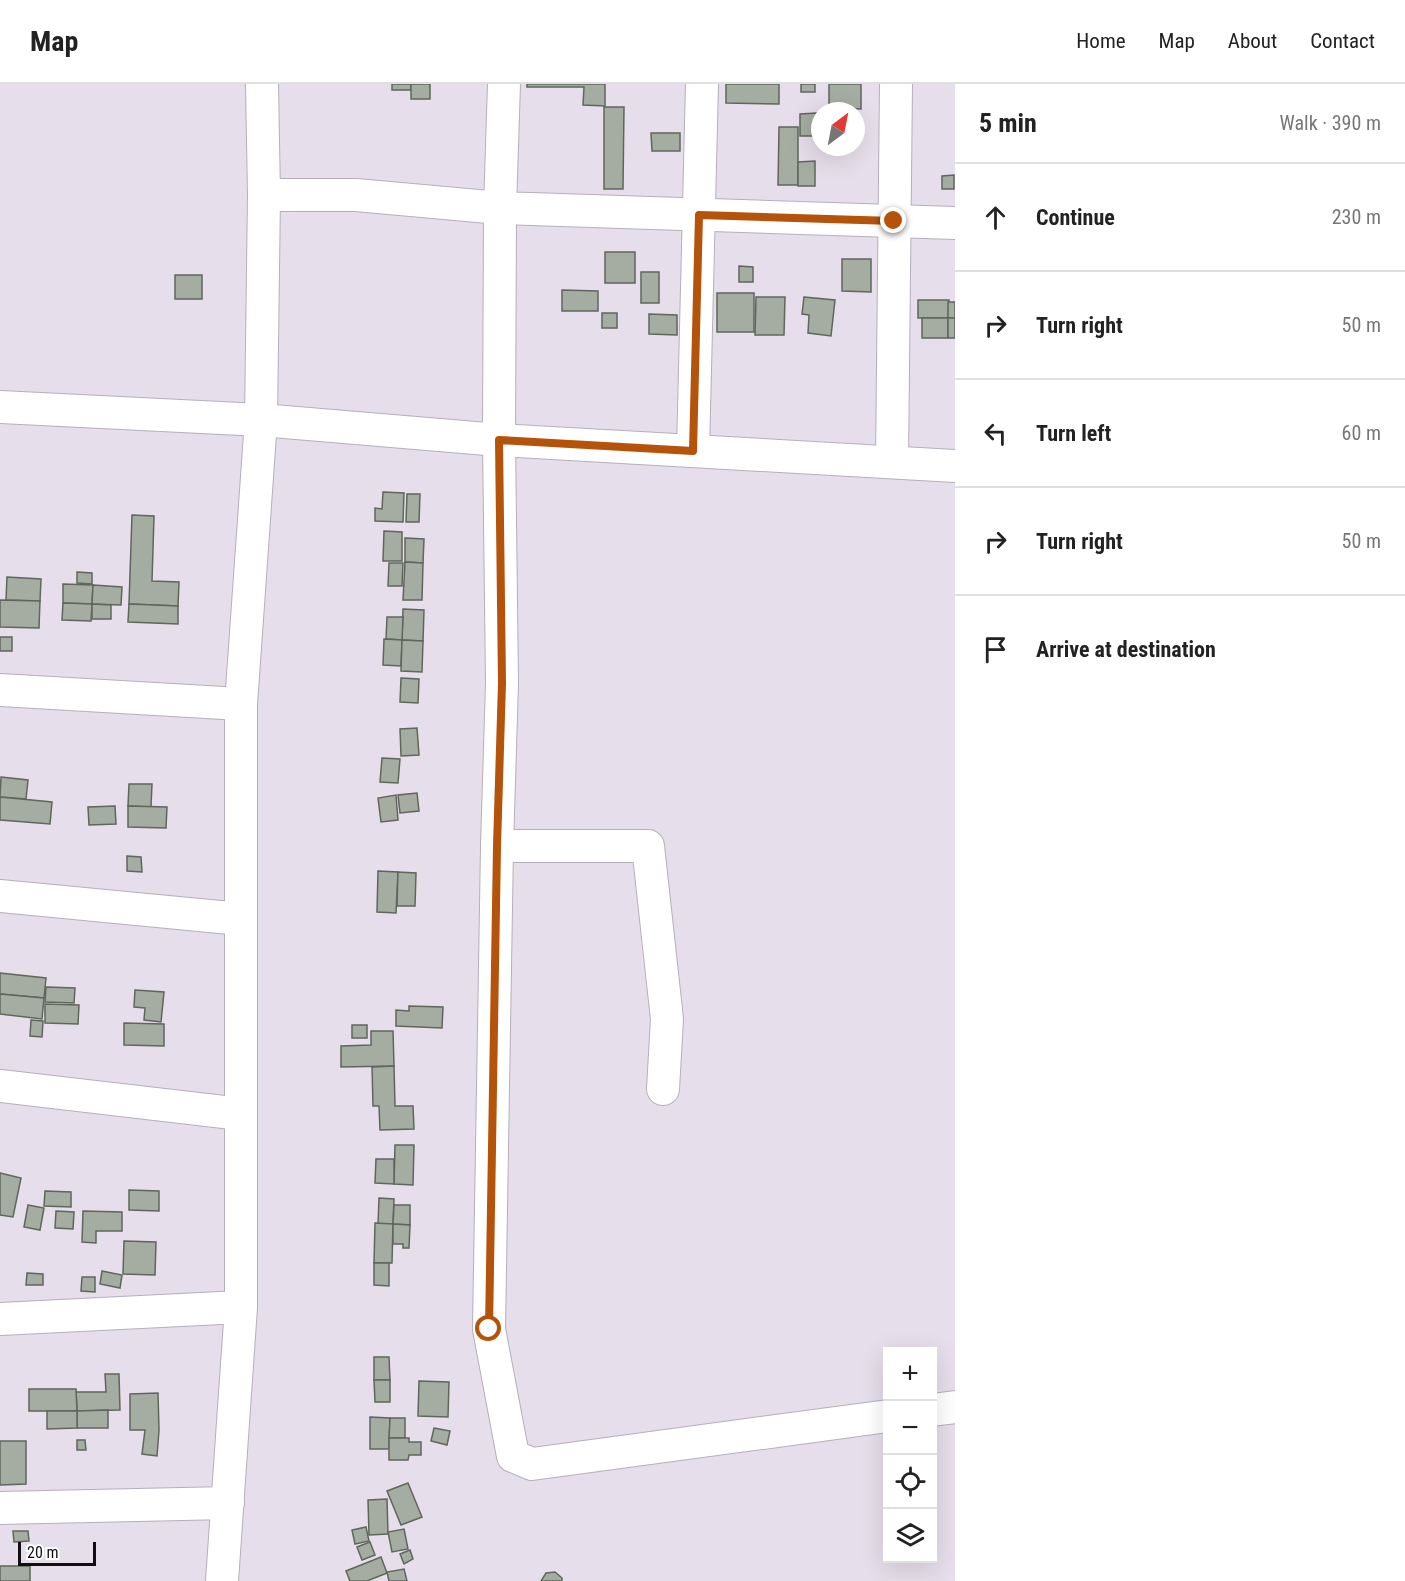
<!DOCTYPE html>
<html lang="en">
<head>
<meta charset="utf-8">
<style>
	body { margin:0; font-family:"Roboto Condensed",sans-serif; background:#f2f2f2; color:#222 }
	.controls { position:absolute; right:18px; bottom:18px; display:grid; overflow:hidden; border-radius:0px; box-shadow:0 6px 24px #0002 }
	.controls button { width:54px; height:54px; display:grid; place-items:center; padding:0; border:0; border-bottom:2px solid #e0e0e0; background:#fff; color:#222; font:30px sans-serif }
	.compass { position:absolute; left:811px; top:18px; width:54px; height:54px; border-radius:50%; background:#fff; box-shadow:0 6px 24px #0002; rotate:32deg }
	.scale { position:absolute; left:18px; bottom:15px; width:78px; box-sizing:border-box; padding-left:6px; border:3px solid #100e12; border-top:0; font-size:16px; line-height:21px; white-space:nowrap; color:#100e12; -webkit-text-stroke:4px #fff; paint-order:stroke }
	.stop { position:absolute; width:18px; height:18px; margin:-14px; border:4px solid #b45309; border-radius:50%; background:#fff }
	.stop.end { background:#b45309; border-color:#fff; box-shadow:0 2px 6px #0008 }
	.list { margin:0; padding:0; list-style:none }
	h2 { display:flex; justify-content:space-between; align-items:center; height:78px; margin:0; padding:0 24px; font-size:26px }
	h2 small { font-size:20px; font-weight:400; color:#767676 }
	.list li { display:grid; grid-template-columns:39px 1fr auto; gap:18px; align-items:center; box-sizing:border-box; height:108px; padding:0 24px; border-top:2px solid #e0e0e0 }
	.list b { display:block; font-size:22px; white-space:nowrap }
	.list em { font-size:20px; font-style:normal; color:#767676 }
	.icon { flex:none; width:33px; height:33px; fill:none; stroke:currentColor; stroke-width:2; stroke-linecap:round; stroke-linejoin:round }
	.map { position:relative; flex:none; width:955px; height:1497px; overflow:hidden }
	header { display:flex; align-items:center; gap:36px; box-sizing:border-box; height:84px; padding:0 30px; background:#fff; border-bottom:2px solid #e0e0e0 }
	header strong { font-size:28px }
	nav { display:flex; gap:33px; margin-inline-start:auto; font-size:21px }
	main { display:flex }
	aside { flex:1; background:#fff }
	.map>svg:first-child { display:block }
	.building { fill:#a5ada2; stroke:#5f665c; stroke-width:1.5 }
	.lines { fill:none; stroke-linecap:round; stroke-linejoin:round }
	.minor-casing { stroke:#b6afba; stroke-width:34 }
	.minor { stroke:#fff; stroke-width:32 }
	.route { stroke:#b45309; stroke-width:8 }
</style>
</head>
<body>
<header>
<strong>Map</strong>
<nav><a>Home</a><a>Map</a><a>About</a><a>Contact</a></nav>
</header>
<main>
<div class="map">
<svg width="955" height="1497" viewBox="0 0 955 1497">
	<rect width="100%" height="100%" fill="#e6deea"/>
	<g class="building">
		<rect x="392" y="0" width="19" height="6"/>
		<rect x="411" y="0" width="19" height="15"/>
		<path d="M527,0H605V22L583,21L584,3H527Z"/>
		<path d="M726,0H779V20L726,19Z"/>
		<rect x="801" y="0" width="14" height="8"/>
		<path d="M829,0H861V25L829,24Z"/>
		<path d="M604,23H624L623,105H604Z"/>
		<path d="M816,29V52H800V30Z"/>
		<path d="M779,43H798V101H778Z"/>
		<path d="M651,49H680V67H652Z"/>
		<path d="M815,77V102H798V78Z"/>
		<path d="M954,91V105H942V92Z"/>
		<rect x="605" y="168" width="30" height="31"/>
		<path d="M842,175H871V208L842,207Z"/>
		<path d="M739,182L753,183V198H739Z"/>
		<rect x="641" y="188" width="18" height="31"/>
		<rect x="175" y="191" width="27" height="24"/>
		<path d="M562,206L598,207V227H562Z"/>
		<rect x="717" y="209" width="37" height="39"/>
		<path d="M756,213H785L784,251H755Z"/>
		<path d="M804,213L835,216L831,252L808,249L809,231L802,230Z"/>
		<path d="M918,216H949L948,234H918Z"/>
		<rect x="948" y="218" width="7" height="16"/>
		<rect x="602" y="229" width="15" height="15"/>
		<path d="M649,230L677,231V251L649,250Z"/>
		<rect x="922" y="234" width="26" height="20"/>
		<rect x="948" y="234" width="7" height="20"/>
		<path d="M383,408L404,409L403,438L375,437V424L382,425Z"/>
		<path d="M407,410H420L419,438H406Z"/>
		<path d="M132,431L154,432L152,497L179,498L178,522L129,520Z"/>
		<path d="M384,447L402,448V477H383Z"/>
		<path d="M405,454L424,455L423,479L405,478Z"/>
		<path d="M405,478L423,479L422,516H403Z"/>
		<path d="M389,479H403L402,502H388Z"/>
		<path d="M77,488L92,489V500L77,499Z"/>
		<path d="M7,493L41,495L40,517L6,516Z"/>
		<path d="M63,500L93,501L92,520L63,519Z"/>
		<path d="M93,501L122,503L121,521L92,520Z"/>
		<path d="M0,516L40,517L39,544L0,543Z"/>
		<path d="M63,519L92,520L91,537L62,536Z"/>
		<path d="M92,520L111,521V535H92Z"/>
		<path d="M129,520L178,522V540L128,538Z"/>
		<path d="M403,525L424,526L423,557L402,556Z"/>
		<path d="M387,533H403L402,556L386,555Z"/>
		<rect x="0" y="553" width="12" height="14"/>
		<path d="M384,555L402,556L401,582L383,581Z"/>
		<path d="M402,556L423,557L422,588L401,587Z"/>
		<path d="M401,594L419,595L418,619L400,618Z"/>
		<path d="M417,644L419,671L401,672L400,645Z"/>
		<path d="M382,674L400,675L398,699L380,698Z"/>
		<path d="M1,693L28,696L26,715L0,713Z"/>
		<path d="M129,700H152L151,723L128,722Z"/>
		<path d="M417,709L419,727L400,729L398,711Z"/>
		<path d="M396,711L398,736L381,738L378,714Z"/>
		<path d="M0,713L52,718L50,740L0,736Z"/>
		<path d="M115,722L116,740L89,741L88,723Z"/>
		<path d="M128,722L167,723L166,744L128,743Z"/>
		<path d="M127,772L141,773L142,788L127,787Z"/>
		<path d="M378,787L398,788L396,829L377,828Z"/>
		<path d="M398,788L416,789L415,822H397Z"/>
		<path d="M0,889L46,894L44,914L0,910Z"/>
		<path d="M46,903L75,904L74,919L45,918Z"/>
		<path d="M135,906L164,908L161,938L144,936L145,924L134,923Z"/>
		<path d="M0,910L44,914L42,935L0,930Z"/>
		<path d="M45,920L79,921L78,940L45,939Z"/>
		<path d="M409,922L443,923L442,944L396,942V926L409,927Z"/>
		<path d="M31,936L43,937L42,953L30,952Z"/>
		<path d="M124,939L164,940V962L124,961Z"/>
		<rect x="352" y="941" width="15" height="13"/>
		<path d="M371,947H393L394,982L341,983V962L371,961Z"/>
		<path d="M394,982L395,1022H413L414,1045L380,1046L379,1022H373L372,983Z"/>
		<path d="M395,1061H414L413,1101L394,1100Z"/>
		<path d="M376,1075H394V1100L375,1099Z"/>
		<path d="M0,1089L21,1094L13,1133L0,1131Z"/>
		<path d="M129,1106L159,1107V1127L129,1126Z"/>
		<path d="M45,1107L71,1108V1123L44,1122Z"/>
		<path d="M379,1114L394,1115L393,1140H378Z"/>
		<path d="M28,1121L44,1124L40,1146L24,1143Z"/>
		<path d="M394,1121H410V1141L393,1140Z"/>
		<path d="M56,1127L74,1128L73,1145L55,1144Z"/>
		<path d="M83,1127L122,1128V1147H96V1159L82,1158Z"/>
		<path d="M375,1139L393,1140L392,1179H374Z"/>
		<path d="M393,1140L410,1141L409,1164H403V1160H393Z"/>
		<path d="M124,1157L156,1158L155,1191L123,1190Z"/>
		<path d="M374,1179H389V1202L374,1201Z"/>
		<path d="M102,1187L122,1191L120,1204L100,1200Z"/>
		<path d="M27,1189L43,1190V1201H26Z"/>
		<path d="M82,1193H95V1208L81,1207Z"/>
		<path d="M374,1273H389L390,1296H374Z"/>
		<path d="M105,1290H119L120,1326L77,1327L76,1308H106Z"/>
		<path d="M374,1296H390V1318H375Z"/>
		<path d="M419,1297L449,1298L448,1333L418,1332Z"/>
		<path d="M29,1305H76L77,1327H29Z"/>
		<path d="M158,1309L159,1346L157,1372L142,1370L145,1346H130V1310Z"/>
		<path d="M108,1326V1344H77V1327Z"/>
		<path d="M47,1327H77V1344L47,1345Z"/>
		<path d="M370,1333L390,1334L389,1365H370Z"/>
		<path d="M390,1334H405V1354H389Z"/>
		<path d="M434,1344L450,1347L447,1361L431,1357Z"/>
		<path d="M389,1354H409V1358H421V1371H409L408,1376H389Z"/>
		<path d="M77,1356H85L86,1366H77Z"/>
		<path d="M0,1357H26V1400L0,1401Z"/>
		<path d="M408,1399L422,1433L401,1441L387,1407Z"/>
		<path d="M387,1415L388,1450L369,1451L368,1416Z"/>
		<path d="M366,1443L369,1457L355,1460L352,1446Z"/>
		<path d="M404,1445L408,1465L392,1468L388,1448Z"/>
		<path d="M13,1447H28L29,1457L14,1458Z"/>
		<path d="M370,1458L375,1471L362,1476L357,1463Z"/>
		<path d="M410,1466L413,1475L404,1480L400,1470Z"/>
		<path d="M381,1473L387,1489L367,1497H350L346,1487Z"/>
		<rect x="0" y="1482" width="30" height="15"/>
		<path d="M404,1485L407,1497H389L387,1488Z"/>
		<path d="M555,1488L562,1494V1497H541L546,1489Z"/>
	</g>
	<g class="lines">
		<g class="minor-casing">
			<g id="minor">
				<path d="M504,0L500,124L955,139"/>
				<path d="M264,111H356L500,124L499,356L502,599L497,762L489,1245L513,1372L532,1380L888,1332"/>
				<path d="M0,323L261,336L499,356L955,382"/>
				<path d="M693,367L702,0"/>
				<path d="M892,378L896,0"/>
				<path d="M0,606L241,620"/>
				<path d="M497,762H648L667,935L663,1005"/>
				<path d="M0,812L241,835"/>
				<path d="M0,1002L241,1030"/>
				<path d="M0,1235L241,1223"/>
				<path d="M932,1326L955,1323"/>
				<path d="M0,1424L228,1419"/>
				<path d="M222,1497L241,1223V620L261,336L264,111L262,0"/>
			</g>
		</g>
		<use href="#minor" class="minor"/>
	</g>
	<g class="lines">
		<path class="route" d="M489,1245L497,762L502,599L499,356L693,367L699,131L894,137"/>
	</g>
</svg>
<div class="controls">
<button>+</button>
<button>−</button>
<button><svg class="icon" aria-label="locate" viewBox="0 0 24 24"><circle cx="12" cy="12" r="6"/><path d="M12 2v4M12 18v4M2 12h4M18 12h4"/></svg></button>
<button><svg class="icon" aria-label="layers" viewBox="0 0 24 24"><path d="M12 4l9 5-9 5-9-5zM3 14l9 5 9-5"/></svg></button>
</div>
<svg class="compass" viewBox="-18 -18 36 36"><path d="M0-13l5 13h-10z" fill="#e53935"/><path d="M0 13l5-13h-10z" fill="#767676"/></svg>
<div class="scale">20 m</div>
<div class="stop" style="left:489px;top:1245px"></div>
<div class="stop end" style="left:894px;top:137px"></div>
</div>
<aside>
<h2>5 min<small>Walk · 390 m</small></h2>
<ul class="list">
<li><svg class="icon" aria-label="ahead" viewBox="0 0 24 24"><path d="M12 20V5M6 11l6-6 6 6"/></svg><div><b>Continue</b></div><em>230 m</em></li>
<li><svg class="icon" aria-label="right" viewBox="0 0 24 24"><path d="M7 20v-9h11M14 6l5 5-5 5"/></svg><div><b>Turn right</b></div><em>50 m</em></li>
<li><svg class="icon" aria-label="left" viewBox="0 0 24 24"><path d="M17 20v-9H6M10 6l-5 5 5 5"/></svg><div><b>Turn left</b></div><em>60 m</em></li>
<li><svg class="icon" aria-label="right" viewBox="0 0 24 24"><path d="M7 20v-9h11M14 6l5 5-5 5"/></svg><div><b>Turn right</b></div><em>50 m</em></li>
<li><svg class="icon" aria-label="arrive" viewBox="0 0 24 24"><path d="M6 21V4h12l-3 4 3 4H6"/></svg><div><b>Arrive at destination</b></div></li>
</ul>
</aside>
</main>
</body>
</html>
